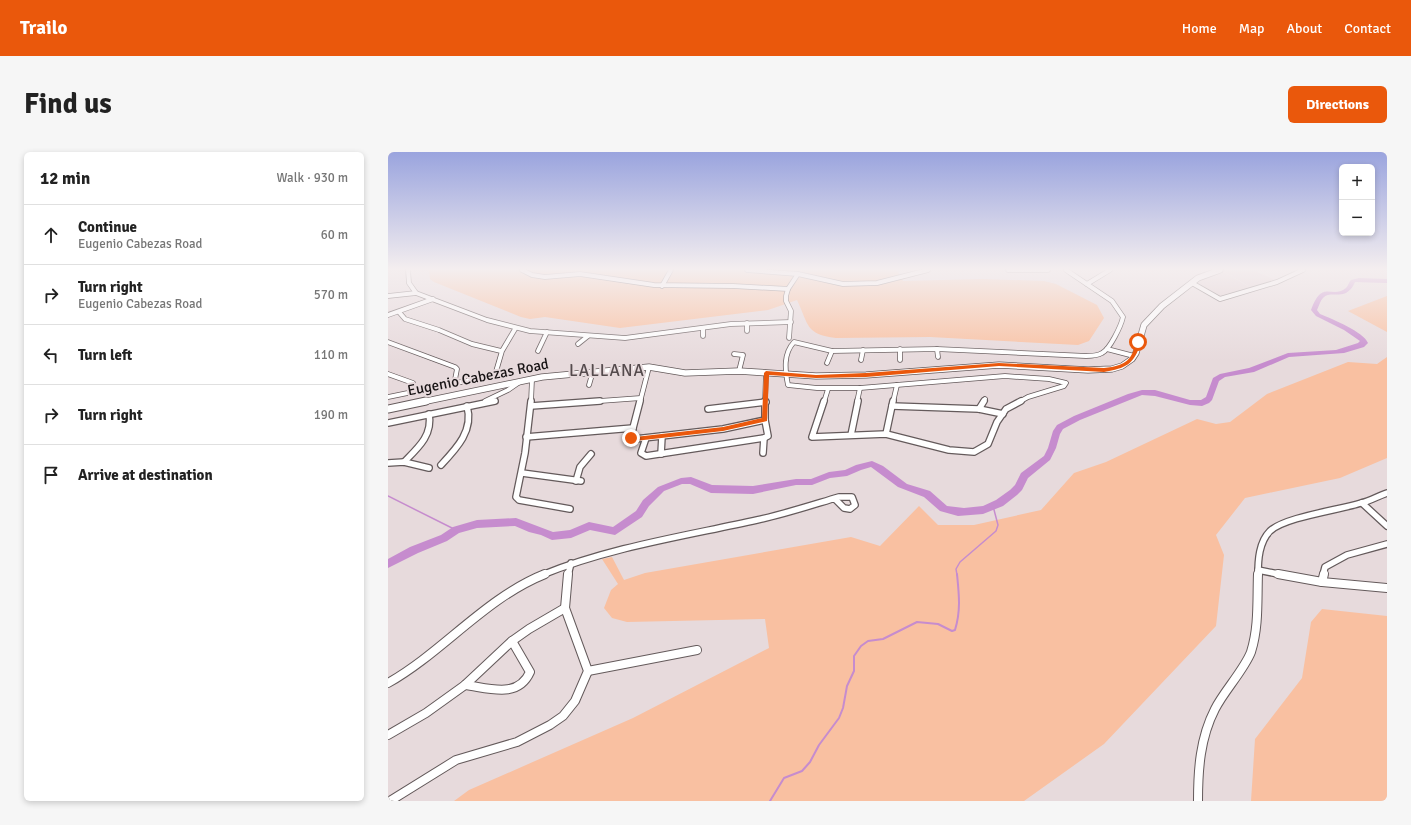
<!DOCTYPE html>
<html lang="en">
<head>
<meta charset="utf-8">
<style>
	body { margin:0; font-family:Signika,sans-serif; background:#f6f6f6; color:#222 }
	.controls { position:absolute; right:12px; top:12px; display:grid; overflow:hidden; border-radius:6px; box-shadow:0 2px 6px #0003 }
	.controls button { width:36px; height:36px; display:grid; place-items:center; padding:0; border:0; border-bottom:1px solid #e0e0e0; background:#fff; color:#222; font:20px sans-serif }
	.stop { position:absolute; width:12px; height:12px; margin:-9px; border:3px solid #ea580c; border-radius:50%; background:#fff }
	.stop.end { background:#ea580c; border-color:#fff; box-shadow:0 1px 4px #0008 }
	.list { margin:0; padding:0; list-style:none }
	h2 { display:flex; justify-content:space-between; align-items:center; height:52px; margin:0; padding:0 16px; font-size:17px }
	h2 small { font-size:13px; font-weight:400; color:#767676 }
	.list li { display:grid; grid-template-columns:26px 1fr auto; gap:12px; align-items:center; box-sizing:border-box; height:60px; padding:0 16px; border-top:1px solid #e0e0e0 }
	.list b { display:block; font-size:15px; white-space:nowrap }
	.list p { margin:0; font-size:13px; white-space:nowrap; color:#767676 }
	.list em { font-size:13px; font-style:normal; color:#767676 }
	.icon { flex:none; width:22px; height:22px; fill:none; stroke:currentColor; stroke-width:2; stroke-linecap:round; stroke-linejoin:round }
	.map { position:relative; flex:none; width:999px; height:649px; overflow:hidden; border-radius:6px }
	header { display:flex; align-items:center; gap:24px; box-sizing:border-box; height:56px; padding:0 20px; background:#ea580c; color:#fff }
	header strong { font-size:19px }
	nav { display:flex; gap:22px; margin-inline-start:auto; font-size:14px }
	.intro { display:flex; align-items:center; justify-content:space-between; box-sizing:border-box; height:96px; padding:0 24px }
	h1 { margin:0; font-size:28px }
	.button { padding:10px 18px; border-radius:6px; background:#ea580c; color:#fff; font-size:14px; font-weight:700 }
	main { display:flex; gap:24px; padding:0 24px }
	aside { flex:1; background:#fff; border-radius:6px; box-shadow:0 2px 6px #0003 }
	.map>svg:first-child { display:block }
	.built { fill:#dfcacd }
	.green { fill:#f9c0a1 }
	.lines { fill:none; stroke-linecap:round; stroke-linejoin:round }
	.stream-far1 { stroke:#c68cce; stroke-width:1.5 }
	.stream { stroke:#c68cce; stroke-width:2 }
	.river { fill:#c68cce; fill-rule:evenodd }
	.minor-far2-casing { stroke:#645a5b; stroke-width:5.5 }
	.minor-far1-casing { stroke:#645a5b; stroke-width:8 }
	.minor-casing { stroke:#645a5b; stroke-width:10 }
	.tertiary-far1-casing { stroke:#645a5b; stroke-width:7 }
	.tertiary-casing { stroke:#645a5b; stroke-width:9 }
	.minor-far2 { stroke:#fff; stroke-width:4 }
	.minor-far1 { stroke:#fff; stroke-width:5.5 }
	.minor { stroke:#fff; stroke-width:8 }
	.tertiary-far1 { stroke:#fff; stroke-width:5.5 }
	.tertiary { stroke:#fff; stroke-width:7 }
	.route { fill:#ea580c }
	.labels { text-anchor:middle; stroke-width:4; stroke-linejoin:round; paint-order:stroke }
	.street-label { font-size:15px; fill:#171314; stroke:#e7dadc }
	.quarter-label { font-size:17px; letter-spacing:1px; fill:#554b4d; stroke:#e7dadc }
</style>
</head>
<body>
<header>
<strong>Trailo</strong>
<nav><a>Home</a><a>Map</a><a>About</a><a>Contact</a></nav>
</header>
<div class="intro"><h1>Find us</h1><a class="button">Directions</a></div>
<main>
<aside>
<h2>12 min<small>Walk · 930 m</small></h2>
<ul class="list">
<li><svg class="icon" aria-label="ahead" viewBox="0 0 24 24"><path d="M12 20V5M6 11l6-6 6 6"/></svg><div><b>Continue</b><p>Eugenio Cabezas Road</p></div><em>60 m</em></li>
<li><svg class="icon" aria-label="right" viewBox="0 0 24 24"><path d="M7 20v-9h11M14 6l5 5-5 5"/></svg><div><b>Turn right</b><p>Eugenio Cabezas Road</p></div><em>570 m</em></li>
<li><svg class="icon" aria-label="left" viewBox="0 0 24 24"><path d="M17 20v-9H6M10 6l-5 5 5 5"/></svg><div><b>Turn left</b></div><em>110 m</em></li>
<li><svg class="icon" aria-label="right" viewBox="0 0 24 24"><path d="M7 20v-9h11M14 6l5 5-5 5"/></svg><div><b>Turn right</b></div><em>190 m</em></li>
<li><svg class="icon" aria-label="arrive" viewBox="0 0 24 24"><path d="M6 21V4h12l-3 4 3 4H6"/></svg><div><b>Arrive at destination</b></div></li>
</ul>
</aside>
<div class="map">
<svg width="999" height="649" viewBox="0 0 999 649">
	<rect width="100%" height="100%" fill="#e7dadc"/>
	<g class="built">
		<path d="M865,118L889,129L864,136L835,119Z"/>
		<path d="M834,119L863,136L832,146L806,131L819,123Z"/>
	</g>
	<g class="green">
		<path d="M41,118H509L515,129L595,127L656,129L668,132L709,153L716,166L701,189L690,193L542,185L448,186C417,182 421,173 409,148L380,158L232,176L157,165L142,167L133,165L46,130L42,127Z"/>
		<path d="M999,144V180L960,159Z"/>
		<path d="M999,205V306L952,326L857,346L828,383L836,403L828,474L716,592L636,649H66L81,638L245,566L381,496L377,467L239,470L224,466L216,456L223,438L230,432L214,407L224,405L236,428L257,421L463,385L492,394L531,354L550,373H586L653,358L686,321L718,310L809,267L828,272L842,270L879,242L960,210L989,212Z"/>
		<path d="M934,457L999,464V649H863L867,587L914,526L923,470Z"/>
	</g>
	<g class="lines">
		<g class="stream-far1">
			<path d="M0,344L68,378"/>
			<path d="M569,423L568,417L572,410L608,379L610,373L605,354"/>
		</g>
		<path class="stream" d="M382,649L396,626L414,619L422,610L431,593L451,566L455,556L459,534L466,519V504L473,494L480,489L495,487L529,470L550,472L564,479L567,478C573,459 571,442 569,422"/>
		<path class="river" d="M971,126L999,127V131L967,130C958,151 943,137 935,146C932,149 931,154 929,158L932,162C944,167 976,180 980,191L976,195L956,201L901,205L866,220L837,225L831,229L824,248L821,251L814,254L802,253L767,244L754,243L692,268L675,277L672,282L668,296L662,308L640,326L634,338L629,343L615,354L595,362L570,364L552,359L536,345L510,335L483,315L473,318L459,324L442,326L424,333H408L365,342L323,341L302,332H294L276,339L261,354L254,365L227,383L202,378L183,386L164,388L153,383L141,380L127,374L89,376L71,381L59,389L30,401L0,416V407L22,395L53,383L65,375L89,368L128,366L165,380L182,378L201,370L225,375L248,359L255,348L270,335L293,326L303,325L324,333L365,334L408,327H423L441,320L457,318L468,313L484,309L495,314L519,332L542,339L559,354L576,356L595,354L608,348L622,338L627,333L633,321L656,304L660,296L665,279L669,273L686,264L740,242L754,238H767L802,248H813L818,245L825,226L832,222L861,216L900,201L948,198L970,191L972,189L956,178L928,164L923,158C935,126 943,148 958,136C960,134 961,130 963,128Z"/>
		<g class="minor-far2-casing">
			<g id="minor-far2">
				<path d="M20,118L21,131L28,141L99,168L142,179L237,186L343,172L403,170"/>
				<path d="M134,118L144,123L157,125L192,122L266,133L345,134L400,137"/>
				<path d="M359,118L410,122L455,132L489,131L540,118"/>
				<path d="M620,118H660"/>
				<path d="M804,131L832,147L889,130L915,118"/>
				<path d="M699,132L722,118"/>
				<path d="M274,134L283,118"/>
				<path d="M0,144L28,141"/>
				<path d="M11,160L17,167L51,178L84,192L113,199"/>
				<path d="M0,163L45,147"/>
				<path d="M359,171V179"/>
				<path d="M315,176V184"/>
				<path d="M401,186L403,159L398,149V144L400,137L410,122"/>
				<path d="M0,190L67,215L69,217L66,233"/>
				<path d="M190,192L200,184"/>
				<path d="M512,197V208"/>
				<path d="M549,197L550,205"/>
				<path d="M719,197L746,204"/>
				<path d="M150,199L159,180"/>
				<path d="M346,202L355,203L351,219"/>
				<path d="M473,208L475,198"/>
				<path d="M439,211L444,199"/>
				<path d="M0,222L25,231L21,241"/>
				<path d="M201,233L205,219"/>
				<path d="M0,245L107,223L114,199L127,177"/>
				<path d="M97,249L120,238L133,229"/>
				<path d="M102,250L107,249"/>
				<path d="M143,250L144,227"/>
				<path d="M198,250L253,246"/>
				<path d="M252,250L261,215"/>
				<path d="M377,250L378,221"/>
				<path d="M436,250L440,237"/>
				<path d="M469,250L472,236"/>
				<path d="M505,250L509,233"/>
				<path d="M595,250L597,247"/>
				<path d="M631,250L640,245L676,234L678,231L661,227L617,224L472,236H429L400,233C397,218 395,202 406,190L444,199L549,197L698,204C703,204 709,204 714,201C722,197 733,174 735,165L724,149L678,118"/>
			</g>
		</g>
		<g class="minor-far1-casing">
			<g id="minor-far1">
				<path d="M143,249L137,301L128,345L131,348L182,357"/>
				<path d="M436,249L424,285L498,282L561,298L586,300L600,292L609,270L618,257L633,249"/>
				<path d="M143,254L212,249"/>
				<path d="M504,254L591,257L615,262"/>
				<path d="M320,257L378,250"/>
				<path d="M591,257L596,249"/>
				<path d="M0,271L107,249"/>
				<path d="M245,276L252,249"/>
				<path d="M498,282L505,249"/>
				<path d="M463,283L470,249"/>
				<path d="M138,285L245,276L243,286L247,287L335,277L377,268V249"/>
				<path d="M258,286L253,301L258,304L376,286L380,284L377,268"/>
				<path d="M375,301L376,286"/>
				<path d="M273,302L274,284"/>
				<path d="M16,310C30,296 45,283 41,262"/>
				<path d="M0,311L16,310L41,316"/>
				<path d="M53,313C69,296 86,278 79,254"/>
				<path d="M134,321L193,329"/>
				<path d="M188,329L192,315L203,302"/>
				<path d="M974,351L999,374"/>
				<path d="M870,418L895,423"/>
				<path d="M154,423C223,395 297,384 369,368C397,362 424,353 451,345H464L467,353L462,357L456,356L447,347"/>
				<path d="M180,423L183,411"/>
				<path d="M870,423C870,408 871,390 882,379C897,365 951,358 973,351C982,349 990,344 999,341"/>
				<path d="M935,423L937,415L959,403L999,392"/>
			</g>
		</g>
		<g class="minor-casing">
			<g id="minor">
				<path d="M890,422L934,430L999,436"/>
				<path d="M934,430L936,422"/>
				<path d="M200,519L309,498"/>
				<path d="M0,531C55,500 97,446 157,422"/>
				<path d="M77,533C101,536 130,547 142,520L124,489"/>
				<path d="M0,583L38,561L77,533L124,489L141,477L177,456"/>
				<path d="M2,649L68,608L129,590L162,573L175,564L187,549L200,519L177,456L180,422"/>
				<path d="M810,649C810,618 812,586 827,557C836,539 856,518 863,500C871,475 869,448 870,422"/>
			</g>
		</g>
		<g class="tertiary-far1-casing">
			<path id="tertiary-far1" d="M34,250L154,225L261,215L297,221L351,219L428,224L478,223L611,213L700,218L724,217L734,214L744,207L748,201L756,173L774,154L810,126L832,118"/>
		</g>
		<g class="tertiary-casing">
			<path id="tertiary" d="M0,257L38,249"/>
		</g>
		<use href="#minor-far2" class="minor-far2"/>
		<use href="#minor-far1" class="minor-far1"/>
		<use href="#minor" class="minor"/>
		<use href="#tertiary-far1" class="tertiary-far1"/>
		<use href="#tertiary" class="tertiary"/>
	</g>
	<linearGradient id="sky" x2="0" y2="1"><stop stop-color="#9aa4de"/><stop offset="0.56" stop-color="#f4eeef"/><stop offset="1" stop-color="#f4eeef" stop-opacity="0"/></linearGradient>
	<rect width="999" height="209" fill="url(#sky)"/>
	<path class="route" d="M748,189L753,190C746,213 738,216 716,220L611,214L478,225L428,226L381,223L379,269L335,279L247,289L240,286L243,284L247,285L335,275L374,266L376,221L378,219L428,223L478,221L611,211L716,216C726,215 739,213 744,202C746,198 747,193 748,189Z"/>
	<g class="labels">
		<g class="street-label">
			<text transform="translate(90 225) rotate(-11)" y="5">Eugenio Cabezas Road</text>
		</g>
		<g class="quarter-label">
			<text x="219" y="224">LALLANA</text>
		</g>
	</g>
</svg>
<div class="controls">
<button>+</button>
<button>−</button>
</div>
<div class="stop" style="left:750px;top:190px"></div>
<div class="stop end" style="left:243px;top:286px"></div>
</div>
</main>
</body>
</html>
